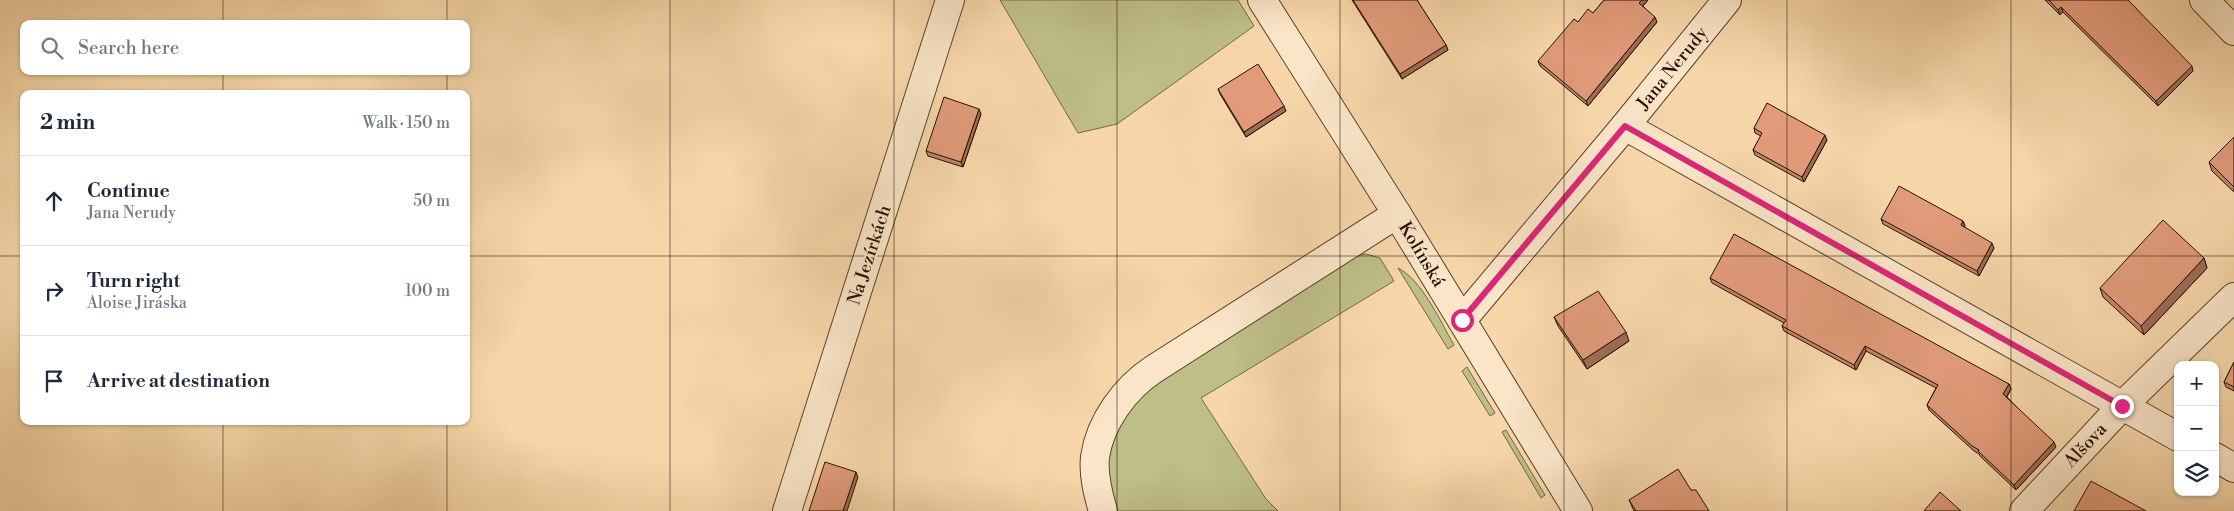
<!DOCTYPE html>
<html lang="en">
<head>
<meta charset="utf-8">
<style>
	body { margin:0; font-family:"Libre Bodoni",serif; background:#f2f2f3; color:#1f2937 }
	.controls { position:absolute; right:15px; bottom:15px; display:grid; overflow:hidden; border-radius:10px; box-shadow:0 1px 4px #0004 }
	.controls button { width:45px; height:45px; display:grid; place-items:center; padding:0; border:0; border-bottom:1px solid #e0e1e3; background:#fff; color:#1f2937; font:25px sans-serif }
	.stop { position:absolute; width:15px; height:15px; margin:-11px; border:4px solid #db2777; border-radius:50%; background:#fff }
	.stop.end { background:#db2777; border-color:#fff; box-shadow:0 1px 5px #0008 }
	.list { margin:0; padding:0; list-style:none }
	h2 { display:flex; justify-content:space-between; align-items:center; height:65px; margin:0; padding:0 20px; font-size:21px }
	h2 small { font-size:16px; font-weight:400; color:#747a83 }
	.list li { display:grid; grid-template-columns:32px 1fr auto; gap:15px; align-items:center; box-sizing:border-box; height:90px; padding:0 20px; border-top:1px solid #e0e1e3 }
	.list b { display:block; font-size:19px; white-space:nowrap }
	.list p { margin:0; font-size:16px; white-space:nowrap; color:#747a83 }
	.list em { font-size:16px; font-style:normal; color:#747a83 }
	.icon { flex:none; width:28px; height:28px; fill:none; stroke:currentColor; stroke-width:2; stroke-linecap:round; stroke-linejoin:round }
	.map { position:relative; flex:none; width:2234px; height:511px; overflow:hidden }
	.search { position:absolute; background:#fff; box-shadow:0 1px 4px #0004; left:20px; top:20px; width:450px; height:55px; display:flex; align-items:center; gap:12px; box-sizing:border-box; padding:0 18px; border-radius:10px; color:#747a83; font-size:19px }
	.panel { position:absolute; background:#fff; box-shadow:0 1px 4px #0004; left:20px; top:90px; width:450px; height:335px; border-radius:10px }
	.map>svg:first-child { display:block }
	.green { fill:#bebe87; stroke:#726844 }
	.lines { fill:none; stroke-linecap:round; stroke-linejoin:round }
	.minor-casing { stroke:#5a432c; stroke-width:30 }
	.minor { stroke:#fae5c8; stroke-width:28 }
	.wall { fill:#c28569; stroke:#261202 }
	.shaded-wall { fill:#9e6c55; stroke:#261202 }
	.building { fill:#e19b7a; stroke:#261202 }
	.route { stroke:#db2777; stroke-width:6 }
	.grid { fill:none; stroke:#261202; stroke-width:1; stroke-opacity:0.55 }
	.labels { text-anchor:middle; stroke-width:4; stroke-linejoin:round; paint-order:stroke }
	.street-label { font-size:18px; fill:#261202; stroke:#fae5c8 }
</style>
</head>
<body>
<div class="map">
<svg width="2234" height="511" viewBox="0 0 2234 511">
	<rect width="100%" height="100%" fill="#f7d7aa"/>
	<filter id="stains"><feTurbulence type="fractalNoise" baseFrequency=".004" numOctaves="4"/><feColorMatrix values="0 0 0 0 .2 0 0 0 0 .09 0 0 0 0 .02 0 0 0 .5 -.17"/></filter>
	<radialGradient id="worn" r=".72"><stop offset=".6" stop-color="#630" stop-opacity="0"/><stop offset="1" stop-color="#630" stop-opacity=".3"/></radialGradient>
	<g class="green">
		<path d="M1000,0H1238L1254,26L1117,124L1078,133Z"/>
		<path d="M1366,254L1380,258L1394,281L1201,398L1266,499L1278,511H1111L1104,464L1120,421L1131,401L1158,379L1343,258Z"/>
		<path d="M1398,268C1422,280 1440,321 1454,345L1448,349Z"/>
		<path d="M1467,367L1495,413L1490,416L1462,371Z"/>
		<path d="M1506,430L1545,495L1541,498L1502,432Z"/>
	</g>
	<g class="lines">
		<g class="minor-casing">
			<g id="minor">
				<path d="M1262,0L1397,214L1578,511"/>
				<path d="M2204,0L2234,31"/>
				<path d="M1625,126L2178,437"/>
				<path d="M1462,320L1625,126L1727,0"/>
				<path d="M2215,457L2234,468"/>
				<path d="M787,511L950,0"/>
				<path d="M1103,511C1098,494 1093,475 1095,457C1100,422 1125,388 1154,369L1397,214"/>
				<path d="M2024,511L2122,406L2234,297"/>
			</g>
		</g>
		<use href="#minor" class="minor"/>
	</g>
	<g class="wall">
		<path d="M1352,0H1417L1446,45L1448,50L1402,79Z"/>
		<path d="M1604,0H1648L1643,6L1657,22L1588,106L1540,66L1538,61L1578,22L1593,13Z"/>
		<path d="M2045,0H2128L2193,71L2158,106L2063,12L2060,15Z"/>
		<path d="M1218,89L1286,111L1246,137L1220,94Z"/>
		<path d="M981,114L963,167L928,156L926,151Z"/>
		<path d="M1754,128L1827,140L1804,182L1755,155L1753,150L1761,136L1755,133Z"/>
		<path d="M2234,137V192L2212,171L2209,162Z"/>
		<path d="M1881,219L1963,221L1965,226L1964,227L1994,248L1979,276L1883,224Z"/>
		<path d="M2204,258L2207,268L2144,335L2103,297L2100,288Z"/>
		<path d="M1710,278L2009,384L2011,389L2007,397L2056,447L2016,490L1980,456L1979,454L1974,451L1929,410L1927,405L1936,388L1866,351L1856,370L1784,331L1782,326L1784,323L1712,283Z"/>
		<path d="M1554,317L1629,341L1587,369L1558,326Z"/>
		<path d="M2234,362V391L2226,387L2224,382Z"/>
		<path d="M1691,490L1709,511H1634L1629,500Z"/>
	</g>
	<g class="shaded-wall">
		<path d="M1642,0H1648L1641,8L1639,3Z"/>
		<path d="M2061,7L2063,12L2060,15L2058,10Z"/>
		<path d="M1655,17L1657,22L1588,106L1586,101Z"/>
		<path d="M1446,45L1448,50L1402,79L1400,74Z"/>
		<path d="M2192,66L2193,71L2158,106L2156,101Z"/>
		<path d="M1284,106L1286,111L1246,137L1244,132Z"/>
		<path d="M979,109L981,114L963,167L961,162Z"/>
		<path d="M1825,135L1827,140L1804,182L1802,177Z"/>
		<path d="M1963,221L1965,226L1963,230L1961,225Z"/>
		<path d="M1992,243L1994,248L1979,276L1977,271Z"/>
		<path d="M2204,258L2207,268L2144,335L2141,326Z"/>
		<path d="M1626,332L1629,341L1587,369L1583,360Z"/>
		<path d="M1865,346L1866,351L1856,370L1854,365Z"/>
		<path d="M2009,384L2011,389L2005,399L2003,394Z"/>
		<path d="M2054,442L2056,447L2016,490L2014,485Z"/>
		<path d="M856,472L858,477L847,511H843Z"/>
	</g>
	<g class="building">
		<path d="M1353,0H1417L1446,45L1400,74Z"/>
		<path d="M1604,0H1642L1639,3L1655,17L1586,101L1538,61L1574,19L1578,22L1588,9L1593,13Z"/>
		<path d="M2049,0H2128L2192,66L2156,101L2061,7L2058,10Z"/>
		<path d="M1258,64L1284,106L1244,132L1218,89Z"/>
		<path d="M944,97L979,109L961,162L926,151Z"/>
		<path d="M1767,103L1825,135L1802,177L1753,150L1762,133L1754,128Z"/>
		<path d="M2234,137V187L2209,162Z"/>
		<path d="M1899,186L1963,221L1961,225L1992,243L1977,271L1881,219Z"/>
		<path d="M2163,220L2204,258L2141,326L2100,288Z"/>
		<path d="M1734,234L2009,384L2003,394L2054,442L2014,485L1978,451L1979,450L1972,446L1927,405L1938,385L1865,346L1854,365L1782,326L1786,320L1710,278Z"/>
		<path d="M1598,291L1626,332L1583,360L1554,317Z"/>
		<path d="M2234,362V387L2224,382Z"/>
		<path d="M825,462L856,472L843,511H809Z"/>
		<path d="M1678,469L1691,490H1696L1709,511H1636L1629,500Z"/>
		<path d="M2091,481L2146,511H2074Z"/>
		<path d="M1940,492L1961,511H1924Z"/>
	</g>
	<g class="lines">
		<path class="route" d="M1462,320L1625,126L2122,406"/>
	</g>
	<path class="grid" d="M223,0V24M447,0V24M670,0V511M894,0V511M1117,0V511M1340,0V511M1564,0V511M1787,0V511M2011,0V511M223,71V94M447,71V94M0,256H24M466,256H2234M223,421V511M447,421V511"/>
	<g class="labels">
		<g class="street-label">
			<text transform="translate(1672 68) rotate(-51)" y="6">Jana Nerudy</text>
			<text transform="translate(1422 254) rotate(59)" y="6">Kolínská</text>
			<text transform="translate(869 255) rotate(-72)" y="6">Na Jezírkách</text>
			<text transform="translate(2085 445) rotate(-47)" y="6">Alšova</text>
		</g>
	</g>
	<rect width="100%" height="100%" filter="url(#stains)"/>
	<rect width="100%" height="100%" fill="url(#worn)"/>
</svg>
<div class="controls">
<button>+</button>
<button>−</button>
<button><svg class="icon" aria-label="layers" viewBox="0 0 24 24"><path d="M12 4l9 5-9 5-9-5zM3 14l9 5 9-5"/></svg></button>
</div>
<div class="stop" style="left:1462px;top:320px"></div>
<div class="stop end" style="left:2122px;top:406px"></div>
<div class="search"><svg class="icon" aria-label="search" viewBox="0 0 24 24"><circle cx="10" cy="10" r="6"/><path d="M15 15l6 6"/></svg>Search here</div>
<section class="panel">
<h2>2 min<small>Walk · 150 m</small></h2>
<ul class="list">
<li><svg class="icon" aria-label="ahead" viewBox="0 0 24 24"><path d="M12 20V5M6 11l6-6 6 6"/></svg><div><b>Continue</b><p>Jana Nerudy</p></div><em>50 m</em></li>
<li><svg class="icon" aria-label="right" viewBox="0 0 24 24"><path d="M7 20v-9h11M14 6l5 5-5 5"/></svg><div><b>Turn right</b><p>Aloise Jiráska</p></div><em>100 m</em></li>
<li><svg class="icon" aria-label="arrive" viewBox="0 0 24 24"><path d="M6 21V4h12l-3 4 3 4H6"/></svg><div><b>Arrive at destination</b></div></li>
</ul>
</section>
</div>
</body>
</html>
